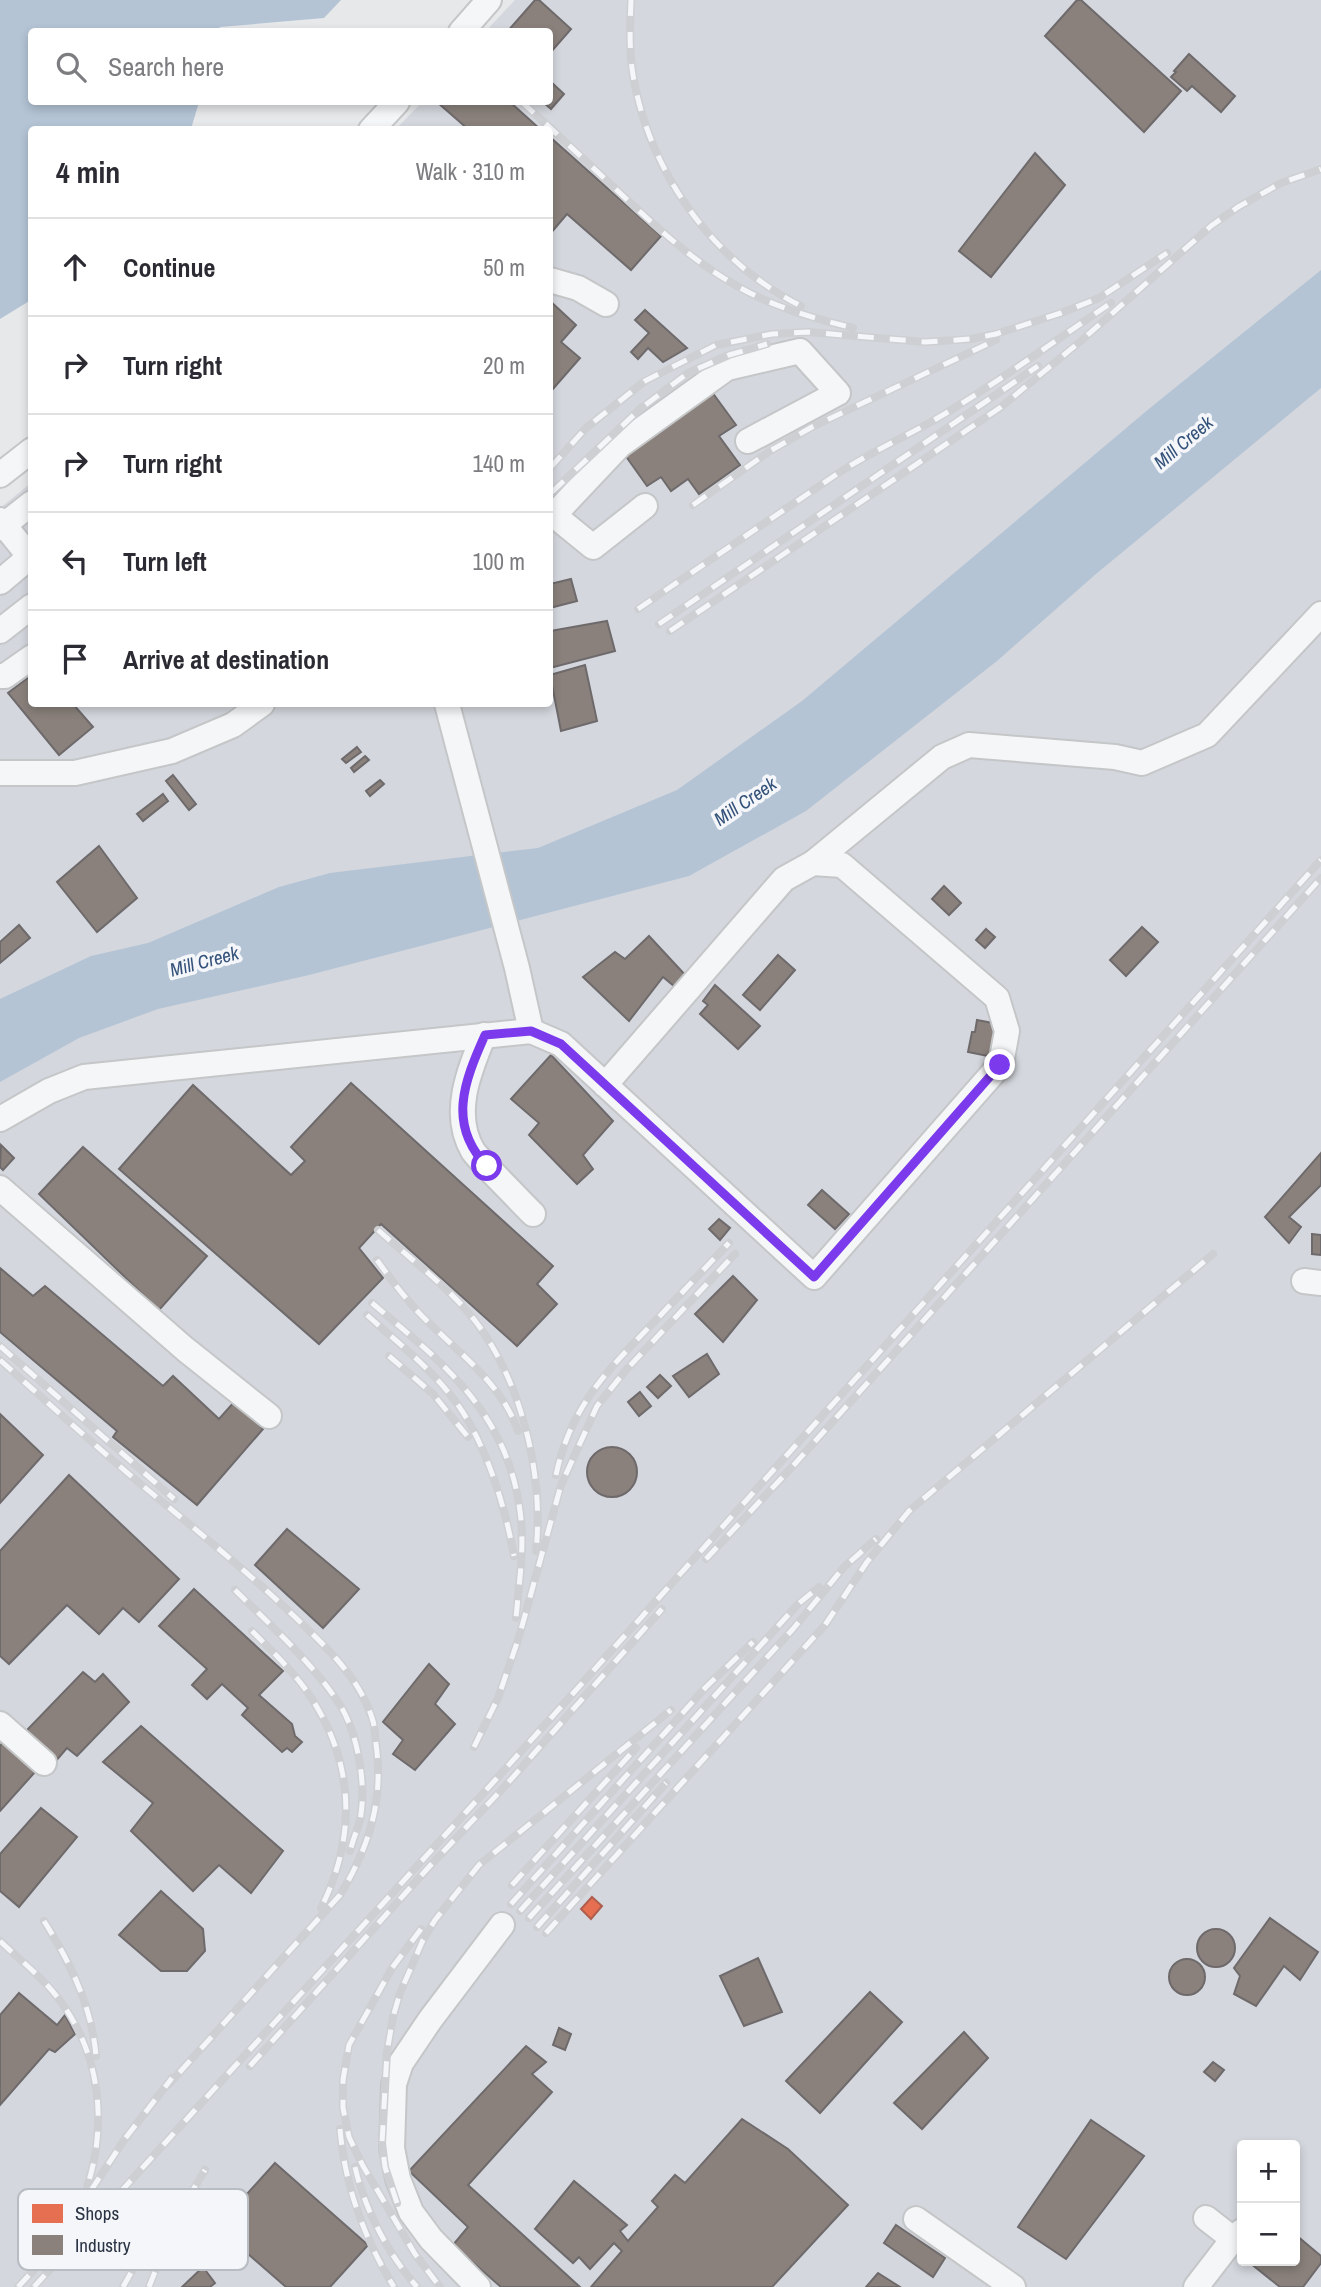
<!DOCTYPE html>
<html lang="en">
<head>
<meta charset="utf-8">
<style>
	body { margin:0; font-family:"Archivo Narrow",sans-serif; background:#f2f2f3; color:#2b2b33 }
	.controls { position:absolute; right:21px; bottom:21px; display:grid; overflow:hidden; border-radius:7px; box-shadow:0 4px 10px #0003 }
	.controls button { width:63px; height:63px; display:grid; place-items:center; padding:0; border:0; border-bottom:2px solid #e1e1e2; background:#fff; color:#2b2b33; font:35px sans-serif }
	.stop { position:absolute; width:21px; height:21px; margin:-16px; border:5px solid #7c3aed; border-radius:50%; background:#fff }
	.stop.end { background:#7c3aed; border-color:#fff; box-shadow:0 2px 7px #0008 }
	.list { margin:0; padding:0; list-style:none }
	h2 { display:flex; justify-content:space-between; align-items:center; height:91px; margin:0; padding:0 28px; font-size:30px }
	h2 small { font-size:23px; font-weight:400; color:#7c7c81 }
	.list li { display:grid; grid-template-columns:46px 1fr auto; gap:21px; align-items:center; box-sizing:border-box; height:98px; padding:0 28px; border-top:2px solid #e1e1e2 }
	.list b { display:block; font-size:26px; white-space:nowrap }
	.list em { font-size:23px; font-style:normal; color:#7c7c81 }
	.icon { flex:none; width:38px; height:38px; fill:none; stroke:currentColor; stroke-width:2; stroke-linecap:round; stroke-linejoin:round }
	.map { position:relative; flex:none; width:1321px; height:2287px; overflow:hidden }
	.search { position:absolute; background:#fff; box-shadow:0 4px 10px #0003; left:28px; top:28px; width:525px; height:77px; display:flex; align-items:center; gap:18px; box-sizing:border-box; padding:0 24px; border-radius:7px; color:#7c7c81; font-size:26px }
	.panel { position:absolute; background:#fff; box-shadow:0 4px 10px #0003; left:28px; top:126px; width:525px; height:581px; border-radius:7px }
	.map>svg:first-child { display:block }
	.built { fill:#d4d7dd; fill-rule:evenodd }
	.water { fill:#b4c4d5 }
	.shops { fill:#e76f51; stroke:#af5d4d; stroke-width:2 }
	.industry { fill:#8a817c; stroke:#6e6a6c; stroke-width:2 }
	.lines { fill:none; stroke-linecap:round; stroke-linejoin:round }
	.minor-casing { stroke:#c4c6c8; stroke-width:28 }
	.minor { stroke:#f5f6f7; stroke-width:24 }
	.rail-casing { stroke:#cecfd2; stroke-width:8 }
	.rail { stroke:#f4f6f9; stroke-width:5; stroke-dasharray:16; stroke-linecap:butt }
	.route { stroke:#7c3aed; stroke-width:9 }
	.labels { text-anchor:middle; stroke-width:7; stroke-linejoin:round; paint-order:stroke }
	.water-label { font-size:19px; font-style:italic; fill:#34527a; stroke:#f4f6f9 }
	.key { fill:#f4f6f9; stroke:#b8bcc3; stroke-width:2 }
	.key-label { font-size:19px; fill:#2b3445 }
</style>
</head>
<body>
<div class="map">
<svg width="1321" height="2287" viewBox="0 0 1321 2287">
	<rect width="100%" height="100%" fill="#e6e8ea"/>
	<path class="built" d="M515,0H1321V2287H0V508L31,483L32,704H550V130L396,129L422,102H550V32L486,31ZM1242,2145H1295V2261H1242Z"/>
	<g class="water">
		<path d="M0,0H341L324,18L220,27L218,31L32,32V102H199L191,129L32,130L31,300L0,319Z"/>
		<path d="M1321,270V388L1096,574L997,661L806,811L689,876L309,975L158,1009L79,1038L0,1082V999L91,956L148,943L279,887L330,873L538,848L677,790L802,701L1150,408Z"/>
	</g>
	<path class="shops" d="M592,1897L602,1906L591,1919L581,1909Z"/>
	<g class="industry">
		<path d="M535,0H539L571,29L550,53V32H507Z"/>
		<path d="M1077,0H1081L1181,91L1144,132L1045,36Z"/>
		<path d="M1189,54L1235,96L1221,112L1192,86L1187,91L1171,77L1176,72L1174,71Z"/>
		<path d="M550,81L564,94L551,109L543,102H550Z"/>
		<path d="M437,102H510L541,130H469Z"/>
		<path d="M550,137L661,236L631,270L567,214L550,234Z"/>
		<path d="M1035,153L1065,185L991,277L959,251Z"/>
		<path d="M550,301L576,325L561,342L580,358L552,390L550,388Z"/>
		<path d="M645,310L687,348L663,362L648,348L638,359L631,352L649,333L635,320Z"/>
		<path d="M712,392L736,425L719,436L740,465L699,494L688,479L671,491L661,477L647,486L625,455Z"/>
		<path d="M571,579L577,601L550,608V584Z"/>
		<path d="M607,621L615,651L550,668V631Z"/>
		<path d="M585,665L597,721L561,731L550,675Z"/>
		<path d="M32,675V704H73L93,727L59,755L8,693Z"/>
		<path d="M357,747L361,752L346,763L342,759Z"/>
		<path d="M365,756L369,760L354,772L351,768Z"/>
		<path d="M173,775L196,804L189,810L166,781Z"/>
		<path d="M380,780L384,784L370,796L366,791Z"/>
		<path d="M163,794L168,801L143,821L137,814Z"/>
		<path d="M99,846L137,898L97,932L57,882Z"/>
		<path d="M944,886L961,903L949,915L932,899Z"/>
		<path d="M19,925L30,938L0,963V942Z"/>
		<path d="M1142,927L1158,942L1126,976L1110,960Z"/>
		<path d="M986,929L995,937L985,948L976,940Z"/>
		<path d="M649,936L687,977L675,987L663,977L629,1021L583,977L615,952L625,959Z"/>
		<path d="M778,955L795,970L760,1010L743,995Z"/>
		<path d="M715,985L760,1026L738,1049L700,1014L708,1005L703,1001Z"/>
		<path d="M977,1020L1004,1025L998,1058L968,1052L972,1032H975Z"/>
		<path d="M551,1055L613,1121L583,1155L593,1169L577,1184L529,1135L539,1123L511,1099Z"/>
		<path d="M351,1083L553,1266L537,1284L557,1304L517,1346L381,1224L359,1248L383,1278L319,1344L119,1169L193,1085L291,1175L305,1161L291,1147Z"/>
		<path d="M1,1145L14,1158L3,1170L0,1167Z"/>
		<path d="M83,1147L207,1256L159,1310L39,1194Z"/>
		<path d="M1321,1153V1185L1289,1217L1301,1227L1289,1243L1265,1217Z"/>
		<path d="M822,1190L849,1214L835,1229L808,1205Z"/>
		<path d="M719,1219L730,1228L720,1240L709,1229Z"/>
		<path d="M1312,1234L1321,1235V1255L1312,1254Z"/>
		<path d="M0,1268L33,1296L45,1286L163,1386L173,1376L219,1419L235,1401L263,1429L197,1505L113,1437L117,1431L0,1332Z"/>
		<path d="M733,1276L757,1300L723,1342L695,1314Z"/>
		<path d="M707,1354L719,1374L689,1397L673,1376Z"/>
		<path d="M660,1375L671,1386L658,1398L647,1387Z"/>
		<path d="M640,1392L651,1406L639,1416L628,1402Z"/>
		<path d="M0,1414L43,1455L0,1503Z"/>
		<circle cx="612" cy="1472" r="25"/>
		<path d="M69,1475L179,1579L139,1622L123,1608L99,1634L67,1605L9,1664L0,1656V1551Z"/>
		<path d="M287,1529L359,1589L323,1628L255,1565Z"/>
		<path d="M194,1589L283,1671L259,1695L292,1724L295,1736L302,1742L292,1752L287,1748L282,1752L242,1715L248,1708L222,1684L207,1699L192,1685L207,1669L159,1626Z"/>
		<path d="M429,1664L449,1684L435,1704L455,1724L415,1770L393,1754L403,1740L383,1722Z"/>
		<path d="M83,1672L95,1682L103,1674L129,1702L77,1756L67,1748L55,1762L27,1730Z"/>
		<path d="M141,1726L283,1851L251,1893L219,1865L193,1891L131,1831L153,1803L103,1762Z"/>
		<path d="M3,1742L35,1772L0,1811V1746Z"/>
		<path d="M41,1808L77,1837L19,1907L0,1891V1854Z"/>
		<path d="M161,1891L203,1929L205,1951L187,1971H161L119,1935Z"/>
		<path d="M1270,1918L1318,1952L1300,1980L1284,1966L1256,2006L1234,1994L1240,1976L1234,1968Z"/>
		<circle cx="1216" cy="1948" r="19"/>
		<path d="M758,1958L782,2012L744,2026L720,1976Z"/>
		<circle cx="1187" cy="1977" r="18"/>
		<path d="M870,1992L902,2022L820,2113L786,2081Z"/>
		<path d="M19,1993L57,2025L65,2015L75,2034L55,2052L49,2049L0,2105V2015Z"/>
		<path d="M559,2028L571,2034L565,2050L553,2045Z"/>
		<path d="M964,2032L988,2058L922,2129L894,2103Z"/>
		<path d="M526,2046L546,2062L532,2074L552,2092L468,2185L580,2287H501L453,2245L468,2227L409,2171Z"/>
		<path d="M1213,2062L1224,2070L1215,2081L1204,2072Z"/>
		<path d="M742,2119L788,2149L848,2205L772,2287H591L622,2251L614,2243L590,2269L579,2257L573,2263L535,2229L574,2181L627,2225L620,2231L628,2241L658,2207L652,2201L675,2175L685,2183Z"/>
		<path d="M1091,2120L1144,2156L1066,2259L1018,2227Z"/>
		<path d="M275,2163L368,2245L330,2287H286L217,2227Z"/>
		<path d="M896,2225L945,2258L933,2277L884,2243Z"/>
		<path d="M1296,2235L1321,2256V2263L1303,2287H1280L1250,2263L1251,2261H1295Z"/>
		<path d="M203,2267L215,2283L210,2287H182Z"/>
		<path d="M878,2273L900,2287H866Z"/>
	</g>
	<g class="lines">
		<g class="minor-casing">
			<g id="minor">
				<path d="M461,32L489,0"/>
				<path d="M371,130L397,102"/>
				<path d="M550,280L578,288L606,304"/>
				<path d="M0,475L32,450"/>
				<path d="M550,512L593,547L645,506"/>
				<path d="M554,515L620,445L727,368L800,351L838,393L748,441"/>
				<path d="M0,520L30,557"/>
				<path d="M0,528L32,503"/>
				<path d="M0,582L32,555"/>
				<path d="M0,631L32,606"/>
				<path d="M0,676H5L32,657"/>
				<path d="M447,704L517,968L531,1031"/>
				<path d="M0,773H75L172,751L233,725L262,704"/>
				<path d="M813,863L942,757L969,745L1115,757L1142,763L1207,735L1321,614"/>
				<path d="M484,1035C469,1071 451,1114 473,1151C478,1158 485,1164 491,1171C505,1185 519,1200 533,1214"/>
				<path d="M0,1119L49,1091L84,1077L531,1031L561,1044L814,1277L1001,1064L1007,1031L997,998L842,865L813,863L784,879L605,1085"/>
				<path d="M0,1188L185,1349L269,1416"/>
				<path d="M1304,1281L1321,1283"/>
				<path d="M0,1724L44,1763"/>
				<path d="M1206,2218L1233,2239L1242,2231"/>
				<path d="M916,2219L1013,2287"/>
				<path d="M478,2287L431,2239L411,2212L398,2179L392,2148L394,2084L401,2063L430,2020L502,1925"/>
				<path d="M1196,2287L1233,2239"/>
			</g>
		</g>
		<use href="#minor" class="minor"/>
		<g class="rail-casing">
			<g id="rail">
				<path d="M631,0C630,25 629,51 633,75C649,172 713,262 801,306"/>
				<path d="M522,102C555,132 587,162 620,193C656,227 694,262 737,286C773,307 813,318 853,328"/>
				<path d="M550,468L586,428L645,381L716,345L772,334L808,332L925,342L971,339L996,334L1061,313L1099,298L1167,253"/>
				<path d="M552,492L640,409L688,373L729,355L767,344"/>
				<path d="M693,505L770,451L812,427L996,340"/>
				<path d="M638,609L837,474C869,453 903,438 936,419C996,384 1053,342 1111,303"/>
				<path d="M659,624L1038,366"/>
				<path d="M670,631L1001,407L1082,340L1211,226L1238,207L1281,183L1321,169"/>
				<path d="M378,1230C409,1258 451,1289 476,1322C522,1383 544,1475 536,1551"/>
				<path d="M377,1260C392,1281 407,1301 425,1319C459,1353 502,1384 518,1431"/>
				<path d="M372,1303C443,1363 507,1412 520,1511C525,1546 519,1583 516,1618"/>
				<path d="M367,1315C396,1341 428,1366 452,1397C484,1437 505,1505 514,1556"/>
				<path d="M0,1346L174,1499"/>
				<path d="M389,1356L433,1394L468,1437"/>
				<path d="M0,1360C47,1402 94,1445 143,1486C195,1529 247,1571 296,1618C326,1647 359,1677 372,1718C375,1726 375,1735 376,1744C384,1801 369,1847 340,1895L169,2084"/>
				<path d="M556,1475C571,1405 608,1370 655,1321C680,1295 704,1269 729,1243"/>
				<path d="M706,1559L792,1467L1321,878"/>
				<path d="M235,1590C270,1625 313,1663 340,1705C358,1734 367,1786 360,1820C357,1830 353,1840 350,1851"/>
				<path d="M252,1631C273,1652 296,1674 312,1699C355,1766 356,1838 321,1908"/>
				<path d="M474,1747L498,1698L519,1637L561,1485L597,1406L626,1370L735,1254"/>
				<path d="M512,1885L636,1748"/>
				<path d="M511,1904L706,1687L753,1642"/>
				<path d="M520,1911L798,1604L819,1587"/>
				<path d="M529,1918L793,1629L844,1567L876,1539"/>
				<path d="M44,1921C70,1962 92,2007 96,2056"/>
				<path d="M537,1927L666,1783"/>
				<path d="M421,1929L392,1968L349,2045L343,2080V2108L349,2137L363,2166L415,2254L440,2287"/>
				<path d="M546,1933L825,1625L867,1562L909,1511L1213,1254"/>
				<path d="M0,1941C19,1959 42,1977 58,1998C100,2052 108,2123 87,2187"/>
				<path d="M250,2066L428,1868L506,1785L662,1609"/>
				<path d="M340,2129C345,2187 364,2238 394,2287"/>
				<path d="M355,2167C365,2210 388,2254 417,2287"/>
				<path d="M397,2203L385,2167L382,2143L387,2052L393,2017L400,1993L423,1940L435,1920L479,1865L671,1710"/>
				<path d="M73,2218L124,2140L172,2078"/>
				<path d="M18,2287L46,2257L78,2210"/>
				<path d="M34,2287L498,1777L1321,860"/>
				<path d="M123,2287L166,2211"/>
				<path d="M149,2287L176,2218L205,2170"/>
			</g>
		</g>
		<use href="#rail" class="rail"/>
	</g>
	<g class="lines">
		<path class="route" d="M487,1166C447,1125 464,1082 485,1035L531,1031L561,1044L814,1277L1000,1065"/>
	</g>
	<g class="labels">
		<g class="water-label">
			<text transform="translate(1183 442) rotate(-40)" y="7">Mill Creek</text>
			<text transform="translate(745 801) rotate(-34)" y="7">Mill Creek</text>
			<text transform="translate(204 961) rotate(-15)" y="7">Mill Creek</text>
		</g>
	</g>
	<rect x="18" y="2189" width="230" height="81" rx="10" class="key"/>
	<rect x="32" y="2204" width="31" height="19" fill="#e76f51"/>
	<rect x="32" y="2235" width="31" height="20" fill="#8a817c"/>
	<g class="key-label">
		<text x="75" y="2220">Shops</text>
		<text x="75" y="2252">Industry</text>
	</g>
</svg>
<div class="controls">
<button>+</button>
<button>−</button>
</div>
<div class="stop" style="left:487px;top:1166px"></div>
<div class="stop end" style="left:1000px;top:1065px"></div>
<div class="search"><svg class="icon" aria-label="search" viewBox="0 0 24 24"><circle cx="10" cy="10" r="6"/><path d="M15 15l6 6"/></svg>Search here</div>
<section class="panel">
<h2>4 min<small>Walk · 310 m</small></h2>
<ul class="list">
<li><svg class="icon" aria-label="ahead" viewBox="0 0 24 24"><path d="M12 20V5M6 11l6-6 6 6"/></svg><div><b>Continue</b></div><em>50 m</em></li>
<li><svg class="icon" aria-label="right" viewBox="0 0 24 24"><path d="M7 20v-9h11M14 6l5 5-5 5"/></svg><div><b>Turn right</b></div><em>20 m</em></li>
<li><svg class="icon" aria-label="right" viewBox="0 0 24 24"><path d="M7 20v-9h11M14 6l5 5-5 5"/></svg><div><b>Turn right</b></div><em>140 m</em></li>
<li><svg class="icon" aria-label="left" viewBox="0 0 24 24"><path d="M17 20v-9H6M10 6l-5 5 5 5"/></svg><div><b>Turn left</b></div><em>100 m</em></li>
<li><svg class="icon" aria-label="arrive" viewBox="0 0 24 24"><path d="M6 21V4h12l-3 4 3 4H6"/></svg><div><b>Arrive at destination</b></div></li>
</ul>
</section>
</div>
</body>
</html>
